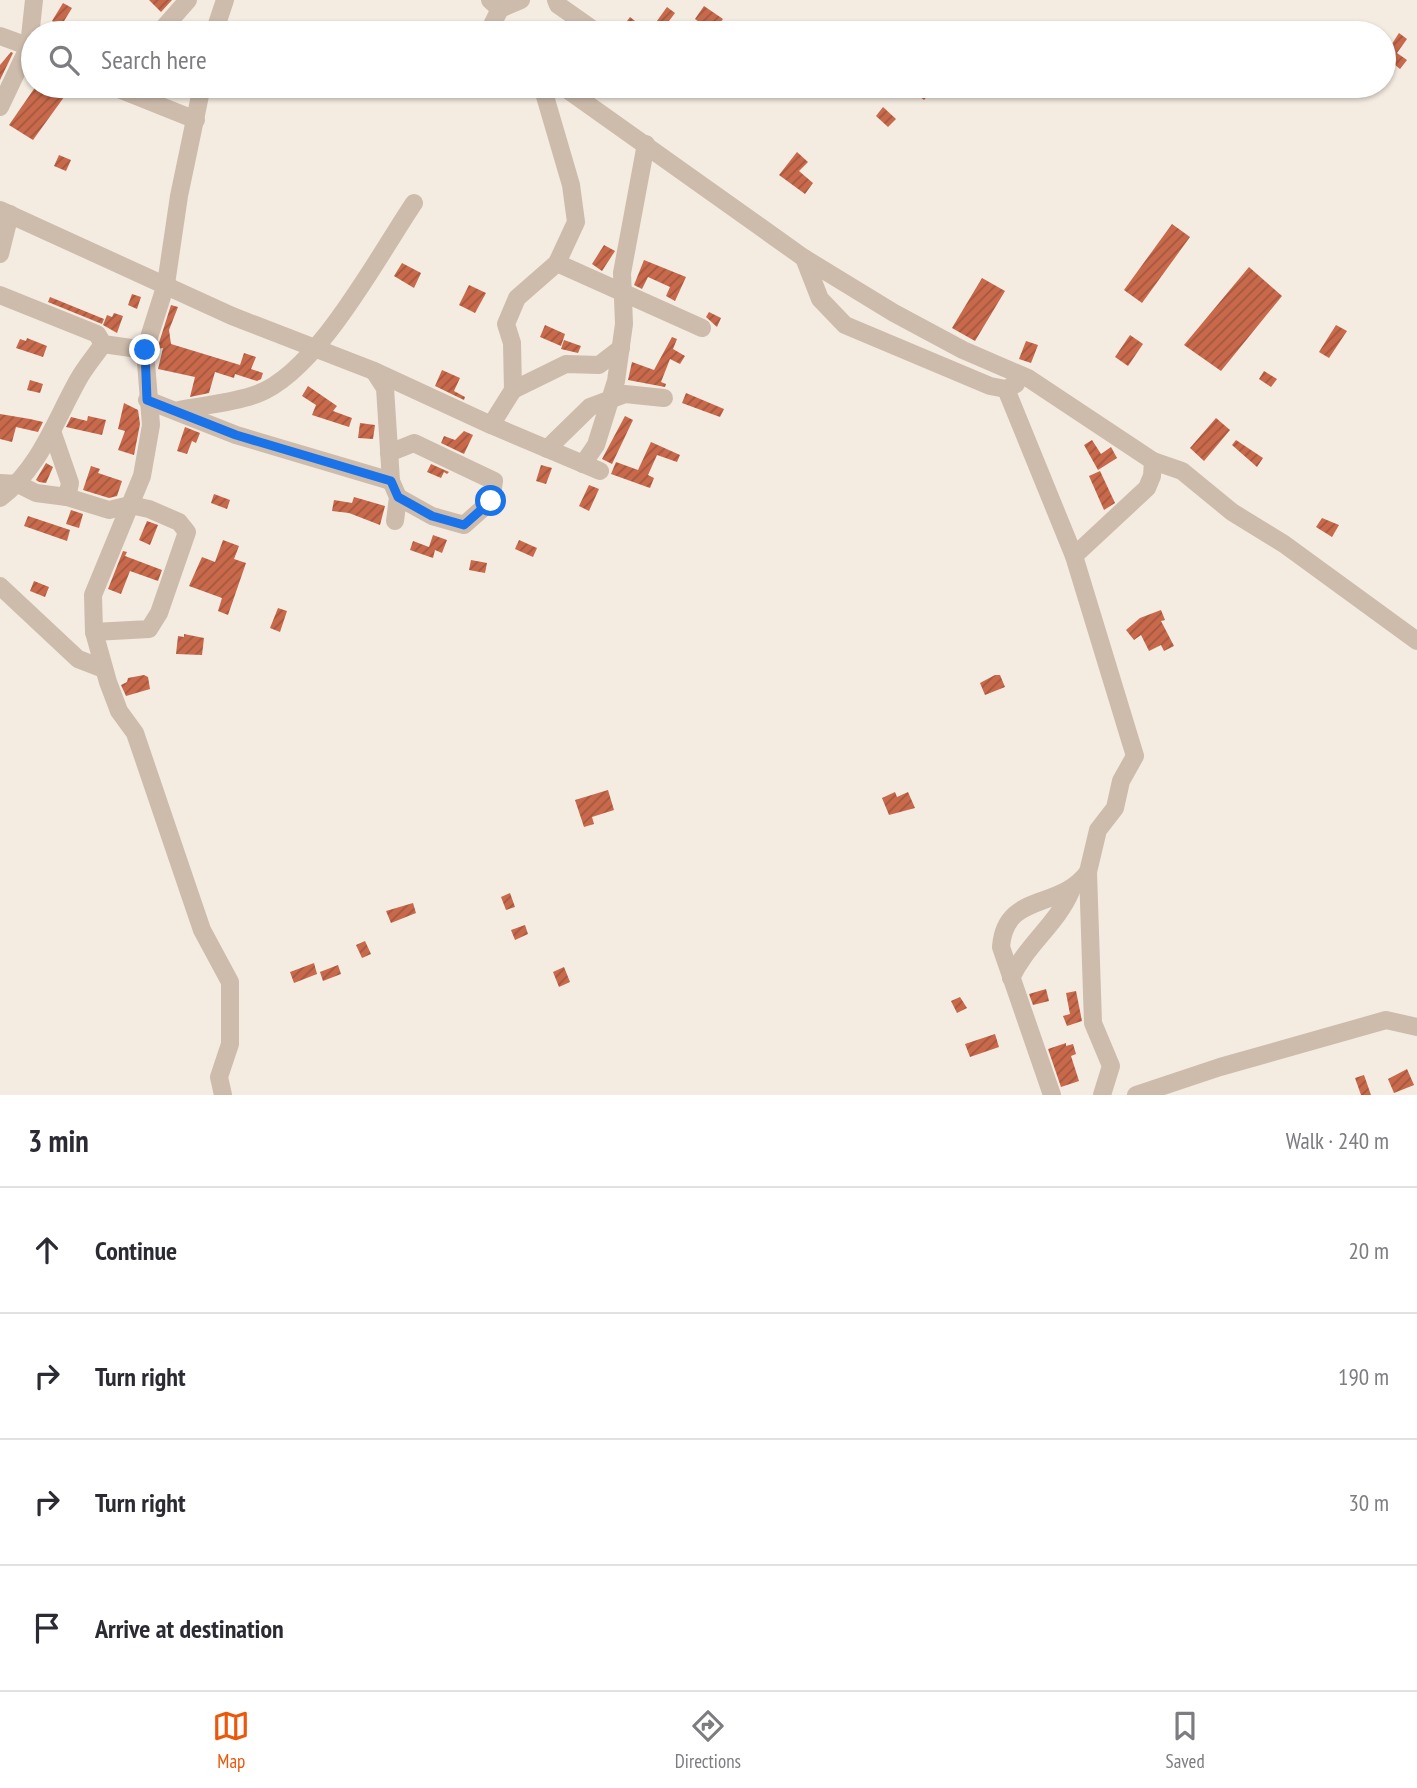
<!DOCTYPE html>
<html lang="en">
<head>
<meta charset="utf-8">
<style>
	body { margin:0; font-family:"PT Sans Narrow",sans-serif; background:#f7f7f7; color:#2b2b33 }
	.stop { position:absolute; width:21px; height:21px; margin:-16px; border:5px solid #1a73e8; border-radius:50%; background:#fff }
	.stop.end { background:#1a73e8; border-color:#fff; box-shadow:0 2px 7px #0008 }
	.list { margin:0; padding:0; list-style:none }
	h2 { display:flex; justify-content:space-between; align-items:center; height:91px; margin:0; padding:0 28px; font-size:30px }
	h2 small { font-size:23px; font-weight:400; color:#7c7c81 }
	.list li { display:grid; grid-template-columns:46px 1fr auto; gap:21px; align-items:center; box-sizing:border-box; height:126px; padding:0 28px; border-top:2px solid #e1e1e2 }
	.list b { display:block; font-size:26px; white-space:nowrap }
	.list em { font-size:23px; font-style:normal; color:#7c7c81 }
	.icon { flex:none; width:38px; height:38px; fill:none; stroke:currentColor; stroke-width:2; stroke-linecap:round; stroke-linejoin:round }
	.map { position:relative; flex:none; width:1417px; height:1095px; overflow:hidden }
	.search { position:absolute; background:#fff; box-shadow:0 2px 5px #0004; left:21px; right:21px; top:21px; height:77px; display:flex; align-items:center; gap:18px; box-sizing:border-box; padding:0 24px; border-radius:38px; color:#7c7c81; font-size:26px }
	.sheet { height:595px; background:#fff }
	nav { display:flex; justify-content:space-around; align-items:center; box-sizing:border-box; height:98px; border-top:2px solid #e1e1e2; background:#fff; font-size:19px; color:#7c7c81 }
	nav a { display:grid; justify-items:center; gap:4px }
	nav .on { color:#ea580c }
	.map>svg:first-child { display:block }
	.building { fill:url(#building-hatch) }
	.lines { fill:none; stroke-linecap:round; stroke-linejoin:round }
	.minor { stroke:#cdbbac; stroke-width:18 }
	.route { stroke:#1a73e8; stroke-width:9 }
</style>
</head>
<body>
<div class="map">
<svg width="1417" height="1095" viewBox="0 0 1417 1095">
	<defs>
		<pattern id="building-hatch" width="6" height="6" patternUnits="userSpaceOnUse" patternTransform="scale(1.75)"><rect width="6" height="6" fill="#c8694b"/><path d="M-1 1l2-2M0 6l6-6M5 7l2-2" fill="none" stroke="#a4573f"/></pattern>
	</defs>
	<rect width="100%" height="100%" fill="#f4ebe1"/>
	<g class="building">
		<path d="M149,0H172L161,12Z"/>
		<path d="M63,3L72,8L61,26L52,21Z"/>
		<path d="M704,6L723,19L713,32L695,19Z"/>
		<path d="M667,7L675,13L660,33H618L630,17L649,32Z"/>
		<path d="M1399,33L1407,39L1397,53L1407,60L1400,69L1384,56Z"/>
		<path d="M11,52L13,53L0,80V65Z"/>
		<path d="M36,86H72L33,140L9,125Z"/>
		<path d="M907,86H922L930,93L924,100Z"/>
		<path d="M883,107L896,119L888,127L876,116Z"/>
		<path d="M797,152L808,162L799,171L813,183L805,194L779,175Z"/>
		<path d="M59,155L71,160L66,171L54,166Z"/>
		<path d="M1172,224L1190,237L1142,303L1124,290Z"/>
		<path d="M604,245L615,251L602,271L592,264Z"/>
		<path d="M644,260L686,277L675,301L666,296L670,287L648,277L642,289L634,285Z"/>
		<path d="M402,263L421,273L414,288L394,276Z"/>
		<path d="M1249,267L1282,296L1221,371L1184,345Z"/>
		<path d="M982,278L1005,291L975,341L952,328Z"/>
		<path d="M469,285L486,293L475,313L459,305Z"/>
		<path d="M132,294L141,297L137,309L128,305Z"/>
		<path d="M50,297L104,319L102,324L48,302Z"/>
		<path d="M171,305L178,307L169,330L171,344L240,365L244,353L256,357L251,369L263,373L261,379L257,381L235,374L234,378L215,372L209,393L190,397L195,377L158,369L163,348L157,349Z"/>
		<path d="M709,312L721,318L717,327L706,317Z"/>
		<path d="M114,313L123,316L117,333L103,325L107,315L112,317Z"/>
		<path d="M545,325L565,334L561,346L540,337Z"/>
		<path d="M1336,325L1347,331L1329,358L1319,352Z"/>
		<path d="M1130,335L1143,344L1128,366L1115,357Z"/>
		<path d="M672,337L677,339L673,349L685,356L680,364L670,359L661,382L666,384L665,387L628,380L632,362L654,370Z"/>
		<path d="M27,338L47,346L43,357L16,348L20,339L26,341Z"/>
		<path d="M564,340L581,346L578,353L561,349Z"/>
		<path d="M1026,341L1038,345L1031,363L1019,359Z"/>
		<path d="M442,370L460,378L454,391L465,397L464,400L435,386Z"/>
		<path d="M1264,371L1277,379L1271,387L1259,379Z"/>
		<path d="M30,380L43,384L40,393L27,390Z"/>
		<path d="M308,386L337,406L333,411L352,418L349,427L312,415L316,405L302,396Z"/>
		<path d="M686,393L724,409L720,417L682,403Z"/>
		<path d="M124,403L138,410L140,424L134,455L118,450L125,431L118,429Z"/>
		<path d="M0,414L30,419L43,422L38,432L16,427L12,442L0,439Z"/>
		<path d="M88,416L106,420L102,435L66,427L71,417L87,421Z"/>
		<path d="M625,416L633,420L612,464L602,459Z"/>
		<path d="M1216,418L1230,430L1204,461L1190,448Z"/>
		<path d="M360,423L375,425L373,439L358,438Z"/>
		<path d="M185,427L200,433L196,443L192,441L187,454L177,451Z"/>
		<path d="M464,431L473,435L464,454L441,443L444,436L455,440Z"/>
		<path d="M1092,440L1101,454L1111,447L1117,458L1098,470L1084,445Z"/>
		<path d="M1236,440L1263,458L1257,467L1232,445Z"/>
		<path d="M651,442L680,455L677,462L657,455L648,475L654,478L650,488L611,474L616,462L638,470Z"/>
		<path d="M46,463L53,467L46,483L39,482L36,480Z"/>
		<path d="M431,464L449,472L447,474L444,472L441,478L427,472Z"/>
		<path d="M541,465L552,468L546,484L536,481Z"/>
		<path d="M91,466L100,469L98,473L122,481L117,496L109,498L83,490Z"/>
		<path d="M1100,471L1115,503L1104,510L1089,476Z"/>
		<path d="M589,485L599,489L589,511L579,506Z"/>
		<path d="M214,494L230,500L227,509L211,503Z"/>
		<path d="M354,497L385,506L380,525L349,513L332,511L334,500L352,503Z"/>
		<path d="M71,510L83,514L79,528L66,524Z"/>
		<path d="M28,516L70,530L67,541L24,526Z"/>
		<path d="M1322,518L1339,525L1332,537L1316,527Z"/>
		<path d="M147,521L158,525L150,545L139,540Z"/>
		<path d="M433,535L447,540L442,553L435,550L433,558L410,550L413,541L429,547Z"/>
		<path d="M223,540L239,546L234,559L246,563L228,615L218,611L222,598L189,586L202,557L215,562Z"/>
		<path d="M519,540L537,548L533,557L515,549Z"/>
		<path d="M123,551L127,552L125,556L162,570L158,581L130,571L121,594L108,589Z"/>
		<path d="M471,560L487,563L485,573L469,570Z"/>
		<path d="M34,581L49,587L45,597L30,591Z"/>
		<path d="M278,608L287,611L280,632L270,628Z"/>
		<path d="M1161,610L1165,620L1161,621L1174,646L1164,651L1161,645L1149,651L1141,635L1134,640L1126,630L1140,618Z"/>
		<path d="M184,634L204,638L202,655L176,654L178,636L184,637Z"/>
		<path d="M144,675L148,677L150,689L126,696L121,685L127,682L128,678Z"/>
		<path d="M995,675H1000L1005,687L985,695L980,683Z"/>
		<path d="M608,790L614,810L592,817L594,824L584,827L575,800Z"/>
		<path d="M895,792L897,797L908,792L915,808L889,815L882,798Z"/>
		<path d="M510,893L515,907L506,910L501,897Z"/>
		<path d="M413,903L416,913L391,923L386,911Z"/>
		<path d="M525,925L528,934L515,940L511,930Z"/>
		<path d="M365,941L371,954L362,958L356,945Z"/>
		<path d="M314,963L317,974L294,983L290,972Z"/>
		<path d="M338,965L341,974L323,981L320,972Z"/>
		<path d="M564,967L570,982L559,987L553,972Z"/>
		<path d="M1046,989L1049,1001L1033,1005L1029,994Z"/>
		<path d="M1076,991L1082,1021L1067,1026L1063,1016L1070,1014L1066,993Z"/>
		<path d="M960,997L967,1008L957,1013L951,1001Z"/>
		<path d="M995,1034L999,1047L970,1057L965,1044Z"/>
		<path d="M1066,1043V1046L1073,1044L1076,1054L1071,1056L1079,1081L1061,1087L1048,1049Z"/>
		<path d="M1407,1069L1414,1085L1394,1093L1388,1079Z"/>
		<path d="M1364,1075L1371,1095H1361L1355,1078Z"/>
	</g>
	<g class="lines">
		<g class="minor">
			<path d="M490,0L500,9L521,0"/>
			<path d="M556,0L558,5L598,33"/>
			<path d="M159,33L188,0"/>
			<path d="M214,33L225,0"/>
			<path d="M492,33V25L500,9"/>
			<path d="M0,36L33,48"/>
			<path d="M111,86L196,120"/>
			<path d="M202,86L179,196L166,284L145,350L151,425L142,476L93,595L94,632L108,682L119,711L135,733L202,930L230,982V1044L219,1077L223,1095"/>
			<path d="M542,86L571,185L576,222L557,263"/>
			<path d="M562,86L804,258L894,313L963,350L1028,378L1153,461L1182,471L1232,512L1284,544L1417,641"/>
			<path d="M0,107L29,46L34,0"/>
			<path d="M0,210L232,316L374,371L491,425L600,471"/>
			<path d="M0,254L10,214"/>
			<path d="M804,258L820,299L845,325L990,386L1006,389L1016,384"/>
			<path d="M0,295L97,334L103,344L145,350"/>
			<path d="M374,371L385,388L391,481L398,497L395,521"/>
			<path d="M1006,389L1074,556L1135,756L1121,781L1115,808L1098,830L1088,872L1093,1023L1111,1066L1102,1095"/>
			<path d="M513,390L566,364L599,365L621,348"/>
			<path d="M147,400L236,435L391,481"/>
			<path d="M179,410C204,405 233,403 257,394C317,372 377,258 414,203"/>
			<path d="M491,425L513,390L512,343L506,324L517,298L557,263L702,328"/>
			<path d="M52,431L70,483L67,497"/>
			<path d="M547,449L590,407L625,394L664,398"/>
			<path d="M389,453L414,443L494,481L491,501L464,525L432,516L398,497"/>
			<path d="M583,464L596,445L616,381L624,324L622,273L646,144"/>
			<path d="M0,483L18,484L36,493L67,497L109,510L130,505L149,509L179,522L187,532L159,613L149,629L94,632"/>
			<path d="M0,498C39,469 55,421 78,380C85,367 95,356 103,344"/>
			<path d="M1074,556L1147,488L1152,476L1153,461"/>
			<path d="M0,586L78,659L104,669"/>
			<path d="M1011,978C1027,944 1057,924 1071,891"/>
			<path d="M1052,1095L1001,947C1005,891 1060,911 1088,872"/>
			<path d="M1136,1095L1220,1067L1386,1020L1417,1027"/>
		</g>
	</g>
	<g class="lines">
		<path class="route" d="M145,350L147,400L236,435L391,481L398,497L432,516L464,525L491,501"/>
	</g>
</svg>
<div class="stop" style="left:491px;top:501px"></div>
<div class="stop end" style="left:145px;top:350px"></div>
<div class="search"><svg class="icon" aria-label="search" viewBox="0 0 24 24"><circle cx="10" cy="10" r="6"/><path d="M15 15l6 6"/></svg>Search here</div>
</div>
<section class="sheet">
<h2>3 min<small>Walk · 240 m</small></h2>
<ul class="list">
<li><svg class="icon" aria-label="ahead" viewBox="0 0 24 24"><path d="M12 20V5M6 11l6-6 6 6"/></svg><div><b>Continue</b></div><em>20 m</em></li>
<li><svg class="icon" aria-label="right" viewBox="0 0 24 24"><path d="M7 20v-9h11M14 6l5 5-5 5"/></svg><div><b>Turn right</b></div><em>190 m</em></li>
<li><svg class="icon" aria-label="right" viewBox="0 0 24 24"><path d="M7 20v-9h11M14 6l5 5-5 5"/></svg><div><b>Turn right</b></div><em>30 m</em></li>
<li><svg class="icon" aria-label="arrive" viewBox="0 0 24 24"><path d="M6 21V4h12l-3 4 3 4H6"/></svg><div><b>Arrive at destination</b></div></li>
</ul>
</section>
<nav>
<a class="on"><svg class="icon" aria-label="map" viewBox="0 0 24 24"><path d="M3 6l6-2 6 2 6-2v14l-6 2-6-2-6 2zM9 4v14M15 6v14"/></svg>Map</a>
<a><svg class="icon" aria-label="directions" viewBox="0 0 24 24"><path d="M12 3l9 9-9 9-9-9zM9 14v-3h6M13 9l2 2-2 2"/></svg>Directions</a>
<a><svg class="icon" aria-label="saved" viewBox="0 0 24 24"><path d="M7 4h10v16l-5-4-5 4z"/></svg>Saved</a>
</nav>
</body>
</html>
